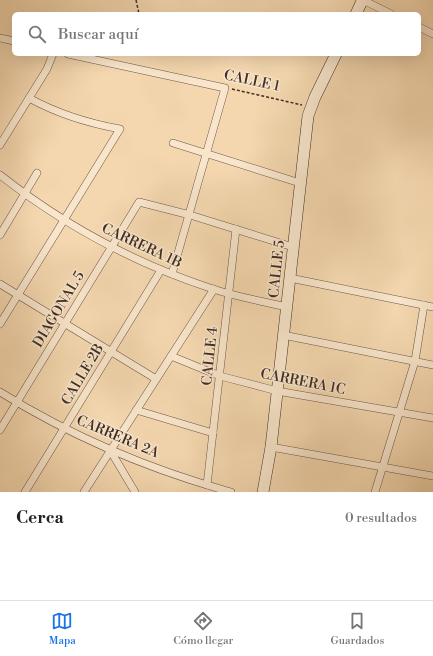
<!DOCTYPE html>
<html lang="es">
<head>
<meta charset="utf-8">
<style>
	body { margin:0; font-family:"Libre Bodoni",serif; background:#f6f6f6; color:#222 }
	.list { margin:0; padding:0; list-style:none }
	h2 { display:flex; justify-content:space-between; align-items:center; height:52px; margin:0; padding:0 16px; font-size:17px }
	h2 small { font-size:13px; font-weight:400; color:#767676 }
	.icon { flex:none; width:22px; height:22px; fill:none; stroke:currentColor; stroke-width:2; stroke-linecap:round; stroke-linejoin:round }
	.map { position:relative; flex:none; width:433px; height:492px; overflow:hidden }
	.search { position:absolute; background:#fff; box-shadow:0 4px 16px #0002; left:12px; right:12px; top:12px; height:44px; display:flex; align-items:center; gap:10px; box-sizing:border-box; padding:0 14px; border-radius:6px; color:#767676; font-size:15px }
	.sheet { height:108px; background:#fff }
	nav { display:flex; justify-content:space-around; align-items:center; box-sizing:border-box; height:56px; border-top:1px solid #e0e0e0; background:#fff; font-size:11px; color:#767676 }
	nav a { display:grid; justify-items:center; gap:2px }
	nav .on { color:#1a73e8 }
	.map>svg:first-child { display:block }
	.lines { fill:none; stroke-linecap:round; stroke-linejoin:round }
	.street-casing { stroke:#6c5848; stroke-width:8 }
	.secondary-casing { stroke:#3f2e26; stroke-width:12 }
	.path { stroke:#3f2e26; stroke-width:1.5; stroke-dasharray:3 2; stroke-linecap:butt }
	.street { stroke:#f8e5cb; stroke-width:7 }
	.secondary { stroke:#f8e5cb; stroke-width:11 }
	.labels { text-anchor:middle; stroke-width:3; stroke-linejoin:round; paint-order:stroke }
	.street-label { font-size:14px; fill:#3f2e26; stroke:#f8e5cb }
</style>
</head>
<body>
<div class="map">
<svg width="433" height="492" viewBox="0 0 433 492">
	<rect width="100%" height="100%" fill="#f4d7af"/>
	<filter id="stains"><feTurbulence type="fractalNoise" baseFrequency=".005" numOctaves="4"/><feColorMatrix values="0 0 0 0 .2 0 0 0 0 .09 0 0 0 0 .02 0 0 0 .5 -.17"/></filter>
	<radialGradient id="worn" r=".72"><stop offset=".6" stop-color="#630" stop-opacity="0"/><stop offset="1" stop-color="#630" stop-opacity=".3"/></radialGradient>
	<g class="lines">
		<g class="street-casing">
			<g id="street">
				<path d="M363,0L391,14"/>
				<path d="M419,27L433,34"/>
				<path d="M0,38L14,41"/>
				<path d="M68,54L225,88L172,274"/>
				<path d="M173,143L300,183"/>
				<path d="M0,145L47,69L53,54"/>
				<path d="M0,175C64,225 136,264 213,289C237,297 262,301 286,307"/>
				<path d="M0,235L37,173"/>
				<path d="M290,278L433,307"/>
				<path d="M0,284L156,379"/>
				<path d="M0,324L120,129C87,123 58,114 29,98"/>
				<path d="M283,335L433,365"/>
				<path d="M171,356L220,376L277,391L433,418"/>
				<path d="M0,392C71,436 151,470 231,492"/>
				<path d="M136,410L213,433"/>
				<path d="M0,430L139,202L190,215L293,247"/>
				<path d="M271,447L433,476"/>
				<path d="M110,450L135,492"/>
				<path d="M207,485L236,229"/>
				<path d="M25,492L161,270"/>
				<path d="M84,492L214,289"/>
				<path d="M375,492L415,361L424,305"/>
			</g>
		</g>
		<g class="secondary-casing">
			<g id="secondary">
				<path d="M356,14L362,1"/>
				<path d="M263,492L271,447L308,116L315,97L336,54"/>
			</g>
		</g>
		<g class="path">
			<path d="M136,0L139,14"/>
			<path d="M232,89L302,105"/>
		</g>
		<use href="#street" class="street"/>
		<use href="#secondary" class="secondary"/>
	</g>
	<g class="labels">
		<g class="street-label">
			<text transform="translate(252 80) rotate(12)" y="5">CALLE 1</text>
			<text transform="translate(142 245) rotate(25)" y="5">CARRERA 1B</text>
			<text transform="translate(276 269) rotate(-84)" y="5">CALLE 5</text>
			<text transform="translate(58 309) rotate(-59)" y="5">DIAGONAL 5</text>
			<text transform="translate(209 356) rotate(-84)" y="5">CALLE 4</text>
			<text transform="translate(82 374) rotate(-59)" y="5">CALLE 2B</text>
			<text transform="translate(303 381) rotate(11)" y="5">CARRERA 1C</text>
			<text transform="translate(118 436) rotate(23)" y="5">CARRERA 2A</text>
		</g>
	</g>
	<rect width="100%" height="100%" filter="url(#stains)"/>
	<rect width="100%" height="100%" fill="url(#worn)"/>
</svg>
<div class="search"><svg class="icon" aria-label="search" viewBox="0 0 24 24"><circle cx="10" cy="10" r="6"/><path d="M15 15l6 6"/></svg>Buscar aquí</div>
</div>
<section class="sheet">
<h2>Cerca<small>0 resultados</small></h2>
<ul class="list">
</ul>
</section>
<nav>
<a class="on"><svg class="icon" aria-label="map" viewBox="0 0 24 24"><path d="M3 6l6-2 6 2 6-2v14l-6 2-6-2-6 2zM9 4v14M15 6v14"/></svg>Mapa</a>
<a><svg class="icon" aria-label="directions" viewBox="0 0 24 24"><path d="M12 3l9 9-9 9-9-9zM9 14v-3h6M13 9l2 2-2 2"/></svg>Cómo llegar</a>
<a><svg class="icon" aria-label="saved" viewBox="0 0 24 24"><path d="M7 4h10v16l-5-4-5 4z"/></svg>Guardados</a>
</nav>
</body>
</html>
